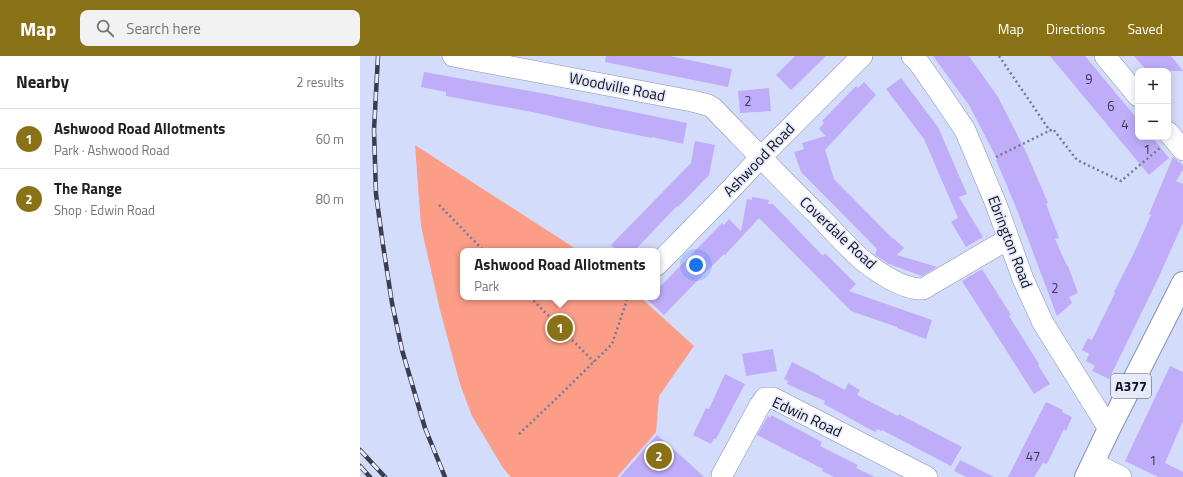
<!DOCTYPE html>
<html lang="en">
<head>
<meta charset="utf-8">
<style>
	body { margin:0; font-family:"Titillium Web",sans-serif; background:#f2f2f2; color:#202124 }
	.controls { position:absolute; right:12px; top:12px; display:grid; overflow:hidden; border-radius:8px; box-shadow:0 2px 10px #0003 }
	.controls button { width:36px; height:36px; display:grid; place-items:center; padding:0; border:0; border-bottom:1px solid #e0e0e0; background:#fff; color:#202124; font:20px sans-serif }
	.you { position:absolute; left:336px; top:209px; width:14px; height:14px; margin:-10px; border:3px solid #fff; border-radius:50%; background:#1a73e8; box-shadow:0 0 0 6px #1a73e833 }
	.badge { display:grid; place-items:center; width:26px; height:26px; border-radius:50%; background:#897215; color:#fff; font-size:13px; font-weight:700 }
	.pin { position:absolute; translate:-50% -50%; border:2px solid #fff; box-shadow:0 1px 4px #0006 }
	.popup { position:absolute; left:100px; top:192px; width:200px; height:52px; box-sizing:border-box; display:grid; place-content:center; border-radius:8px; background:#fff; filter:drop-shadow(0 1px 3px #0005); font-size:13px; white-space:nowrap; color:#757577 }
	.popup b { font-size:15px; color:#202124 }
	.popup::after { content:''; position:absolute; left:50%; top:100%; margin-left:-8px; border:8px solid transparent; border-top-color:#fff }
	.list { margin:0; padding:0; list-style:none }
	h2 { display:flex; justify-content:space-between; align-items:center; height:52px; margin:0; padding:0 16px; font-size:17px }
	h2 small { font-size:13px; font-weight:400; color:#757577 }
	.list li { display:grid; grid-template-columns:26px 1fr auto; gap:12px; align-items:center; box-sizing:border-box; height:60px; padding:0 16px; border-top:1px solid #e0e0e0 }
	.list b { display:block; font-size:15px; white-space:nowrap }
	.list p { margin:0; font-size:13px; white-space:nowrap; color:#757577 }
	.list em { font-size:13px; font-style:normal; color:#757577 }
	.icon { flex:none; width:22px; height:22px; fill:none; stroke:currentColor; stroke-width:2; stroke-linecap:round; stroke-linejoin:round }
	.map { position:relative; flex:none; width:823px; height:421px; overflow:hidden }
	header { display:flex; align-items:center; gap:24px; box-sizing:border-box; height:56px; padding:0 20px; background:#897215; color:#fff }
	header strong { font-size:19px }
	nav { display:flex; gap:22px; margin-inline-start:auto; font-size:14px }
	.search { width:280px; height:36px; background:#f2f2f2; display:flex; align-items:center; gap:10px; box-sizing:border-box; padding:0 14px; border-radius:8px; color:#757577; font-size:15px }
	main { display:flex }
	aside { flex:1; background:#fff }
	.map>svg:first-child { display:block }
	.green { fill:#fb9d87 }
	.building { fill:#bfadf9 }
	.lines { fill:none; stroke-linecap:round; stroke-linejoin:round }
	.minor-casing { stroke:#8890b4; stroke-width:22 }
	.highway-casing { stroke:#8890b4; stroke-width:24 }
	.path { stroke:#747a90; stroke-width:2.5; stroke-dasharray:2 3; stroke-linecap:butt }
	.minor { stroke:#fff; stroke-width:21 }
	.highway { stroke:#fff; stroke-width:22 }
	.rail-casing { stroke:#393d4e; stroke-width:4.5 }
	.rail { stroke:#e6eafa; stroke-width:3; stroke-dasharray:9; stroke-linecap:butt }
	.labels { text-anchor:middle; stroke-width:3.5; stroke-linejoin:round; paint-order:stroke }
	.number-label { font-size:13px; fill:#393653 }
	.shield { fill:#e6eafa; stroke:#4d515f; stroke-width:1 }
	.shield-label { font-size:14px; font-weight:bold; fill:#0c0f1c }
	.street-label { font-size:15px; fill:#0c0f1c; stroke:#e6eafa }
</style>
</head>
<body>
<header>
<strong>Map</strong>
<div class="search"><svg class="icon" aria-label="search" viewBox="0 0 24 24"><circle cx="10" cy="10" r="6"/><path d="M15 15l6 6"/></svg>Search here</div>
<nav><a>Map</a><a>Directions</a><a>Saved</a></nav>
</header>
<main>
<aside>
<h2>Nearby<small>2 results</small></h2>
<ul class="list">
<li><span class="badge">1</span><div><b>Ashwood Road Allotments</b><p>Park · Ashwood Road</p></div><em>60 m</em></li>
<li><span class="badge">2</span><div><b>The Range</b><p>Shop · Edwin Road</p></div><em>80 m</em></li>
</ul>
</aside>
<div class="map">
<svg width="823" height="421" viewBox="0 0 823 421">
	<rect width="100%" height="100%" fill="#d4dcfb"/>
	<path class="green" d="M55,89L219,195H103V241H280L334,290L299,340L296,376L257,421H151L143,412L112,360L100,328L80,254L61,170Z"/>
	<g class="building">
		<path d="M246,0H310L372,13L368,31L245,6Z"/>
		<path d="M435,0H466L431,34L416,19Z"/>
		<path d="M573,0H609L638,41L667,98L688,147L686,148L699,182L695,183L707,210H708L718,237L709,241L712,247L697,260L657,154L636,104L637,103L609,49Z"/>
		<path d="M690,0H725L778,64V81H792L809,102L789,119Z"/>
		<path d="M774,0H811L823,15H787Z"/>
		<path d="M64,16L181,37L327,67L323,88L292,81V82L237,71L177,57L86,40V36L61,31Z"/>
		<path d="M541,22L578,71L607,138L599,141L623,181L606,191L591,166L598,162L564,83L526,33Z"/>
		<path d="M504,26L516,39L465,94L474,123L532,182H533L544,192L537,199L577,211L562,220L529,208L515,199L517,193L441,116L434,96L444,93L442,87L466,80L459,73L464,67L462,65L496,30L498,32Z"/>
		<path d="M409,32L411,55L380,57L378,35Z"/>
		<path d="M335,85L355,89L349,119L318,151L317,150L274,195H258L251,189L331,107Z"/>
		<path d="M813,101L823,109V114L816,125L823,128V167L796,227L749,323L732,315L735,310L726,305L729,298L722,294L728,282L732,284L755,237L754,236L774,197L791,159L789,158Z"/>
		<path d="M392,141L409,144L408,148H413L463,200L465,197L496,228L489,235L572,264L566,283L537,272V271L491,255L399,162L365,199L364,198L340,222L304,259L288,244L290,241H297V234L362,167L364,169L369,163L381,175L387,143L392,144Z"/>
		<path d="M622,213L651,259L649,260L679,308L678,309L690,328L674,338L602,225Z"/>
		<path d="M413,293L417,315L386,320L382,298Z"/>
		<path d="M432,306L460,320V321L485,334L488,327L500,334L497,339L538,360L539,358L602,391L591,410L522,374V375L517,373L515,376L464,348L465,345L427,328L428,325L424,323Z"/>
		<path d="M810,310L823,316V365L805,407L823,416V421H798L765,405Z"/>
		<path d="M365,318L385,328L356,383L354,382L351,388L333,379L346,352L349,353Z"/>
		<path d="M686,346L703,354L702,356L712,361L706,375L704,373L687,408L683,407L674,421H648Z"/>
		<path d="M411,359L462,386L460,390L498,409L496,412L515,421H474L462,415L463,413L397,379L408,360L410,362Z"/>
		<path d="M297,379L328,406L344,421H260Z"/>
		<path d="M600,404L634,421H606L594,415Z"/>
	</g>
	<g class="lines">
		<g class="minor-casing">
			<g id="minor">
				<path d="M93,0L332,45L348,49L353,52C388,88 422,124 458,159C472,174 486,189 501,203C516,215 543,234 563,233L648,183"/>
				<path d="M552,0L559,7L582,40L605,74L636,148L663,223L683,267L749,373"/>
				<path d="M745,0L778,40"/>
				<path d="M808,76L823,94"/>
				<path d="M297,209L372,132L400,102L502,0"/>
				<path d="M733,407L761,421"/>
				<path d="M362,419L400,349L405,342H413L567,421"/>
			</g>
		</g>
		<g class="highway-casing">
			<path id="highway" d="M726,421L749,373L823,227"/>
		</g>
		<g class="path">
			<path d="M639,0L690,75"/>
			<path d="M636,101L693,73L717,104L761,125L800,92"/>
			<path d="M79,149L124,195"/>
			<path d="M170,241L234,306"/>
			<path d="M159,378L196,343L252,288L268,241"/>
		</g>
		<use href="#minor" class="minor"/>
		<use href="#highway" class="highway"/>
		<g class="rail-casing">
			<g id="rail">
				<path d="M18,0L14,74L16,138L23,189L32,247L42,294L65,372L85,421"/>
				<path d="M0,394L25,421"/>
				<path d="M0,410L10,421"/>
			</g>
		</g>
		<use href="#rail" class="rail"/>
	</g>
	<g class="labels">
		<g class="number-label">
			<text x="729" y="28">9</text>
			<text x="388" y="50">2</text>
			<text x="751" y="55">6</text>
			<text x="765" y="73">4</text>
			<text x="787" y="98">1</text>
			<text x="695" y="237">2</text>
			<text x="673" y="405">47</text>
			<text x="793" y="409">1</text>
		</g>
		<rect class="shield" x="751" y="318" width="40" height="24" rx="3"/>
		<g class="shield-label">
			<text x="771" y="335">A377</text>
		</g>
		<g class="street-label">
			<text transform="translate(257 31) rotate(11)" y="5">Woodville Road</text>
			<text transform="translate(399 104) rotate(-46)" y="5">Ashwood Road</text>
			<text transform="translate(478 177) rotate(43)" y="5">Coverdale Road</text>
			<text transform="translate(650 186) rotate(69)" y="5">Ebrington Road</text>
			<text transform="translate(447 361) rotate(25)" y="5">Edwin Road</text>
		</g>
	</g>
</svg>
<div class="controls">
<button>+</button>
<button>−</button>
</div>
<div class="you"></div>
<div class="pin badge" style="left:200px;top:272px">1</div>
<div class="popup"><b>Ashwood Road Allotments</b>Park</div>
<div class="pin badge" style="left:299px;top:400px">2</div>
</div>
</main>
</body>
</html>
